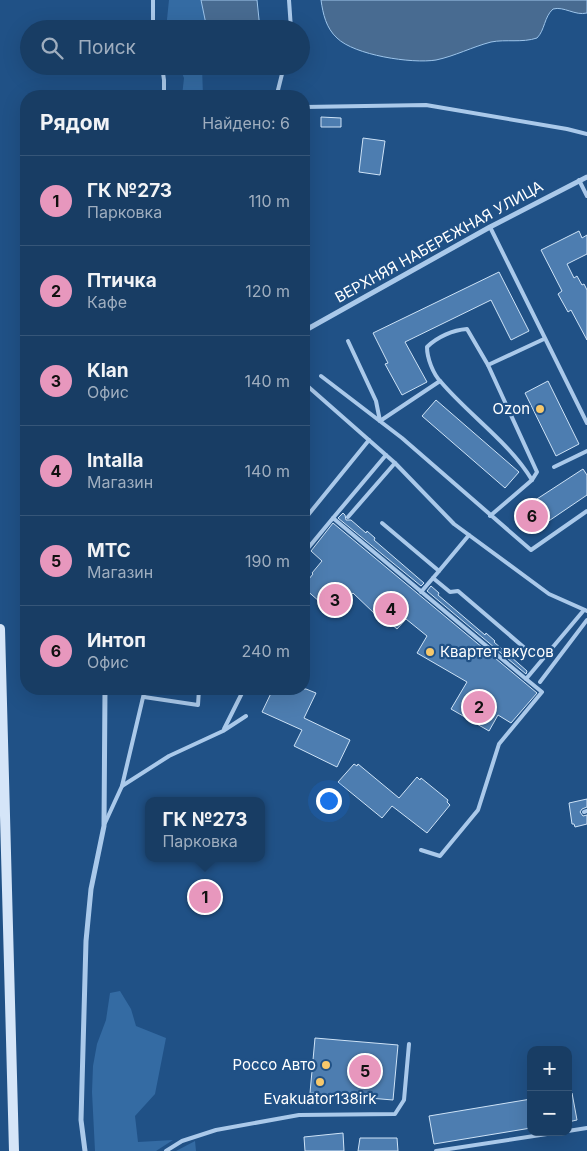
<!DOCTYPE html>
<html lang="ru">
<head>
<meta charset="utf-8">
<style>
	body { margin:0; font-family:Inter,sans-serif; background:#25486d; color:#f1f3f6 }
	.controls { position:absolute; right:15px; bottom:15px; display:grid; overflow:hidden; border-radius:10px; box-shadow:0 5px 20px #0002 }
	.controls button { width:45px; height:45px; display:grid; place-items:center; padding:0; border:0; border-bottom:1px solid #365678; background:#183d64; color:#f1f3f6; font:25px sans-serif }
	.you { position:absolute; left:328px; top:800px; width:18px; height:18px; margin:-12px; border:4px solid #fff; border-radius:50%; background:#1a73e8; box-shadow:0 0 0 8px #1a73e833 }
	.badge { display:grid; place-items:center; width:32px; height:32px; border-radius:50%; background:#e797bd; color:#111; font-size:16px; font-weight:700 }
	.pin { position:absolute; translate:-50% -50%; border:2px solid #fff; box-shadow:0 1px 5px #0006 }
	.popup { position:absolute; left:145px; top:797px; width:120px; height:65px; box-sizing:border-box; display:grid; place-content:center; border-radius:10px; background:#183d64; filter:drop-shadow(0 1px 4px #0005); font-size:16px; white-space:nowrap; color:#9faebf }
	.popup b { font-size:19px; color:#f1f3f6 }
	.popup::after { content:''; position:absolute; left:50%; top:100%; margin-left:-10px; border:10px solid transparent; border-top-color:#183d64 }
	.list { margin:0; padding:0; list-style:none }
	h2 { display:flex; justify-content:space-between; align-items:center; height:65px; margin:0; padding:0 20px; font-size:21px }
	h2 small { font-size:16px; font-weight:400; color:#9faebf }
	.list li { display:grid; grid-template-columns:32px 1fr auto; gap:15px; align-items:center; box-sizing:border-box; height:90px; padding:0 20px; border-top:1px solid #365678 }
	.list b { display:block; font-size:19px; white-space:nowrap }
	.list p { margin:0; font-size:16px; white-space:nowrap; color:#9faebf }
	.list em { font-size:16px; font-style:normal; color:#9faebf }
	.icon { flex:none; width:28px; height:28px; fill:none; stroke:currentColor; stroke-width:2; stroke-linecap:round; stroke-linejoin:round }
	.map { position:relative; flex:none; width:587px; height:1151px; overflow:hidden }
	.search { position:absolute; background:#183d64; box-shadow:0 5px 20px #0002; left:20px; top:20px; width:290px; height:55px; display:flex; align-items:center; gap:12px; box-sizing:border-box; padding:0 18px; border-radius:28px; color:#9faebf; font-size:19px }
	.panel { position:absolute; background:#183d64; box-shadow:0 5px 20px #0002; left:20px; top:90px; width:290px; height:605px; border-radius:20px }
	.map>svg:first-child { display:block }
	.green { fill:#346ba3 }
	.water { fill:#486b91; stroke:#9dc5eb }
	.building { fill:#4d7db0; stroke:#cee3f7 }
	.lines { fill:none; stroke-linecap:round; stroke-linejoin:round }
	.service { stroke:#aac9ea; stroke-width:4 }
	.minor { stroke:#aac9ea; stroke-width:5 }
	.secondary { stroke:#d5e5f8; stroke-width:10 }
	.poi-dot { fill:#f7c86b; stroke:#205186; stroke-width:2 }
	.labels { text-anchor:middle; stroke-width:4.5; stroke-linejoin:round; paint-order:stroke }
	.street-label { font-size:15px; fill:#fff; stroke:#205186 }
	.poi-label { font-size:15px; fill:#fff; stroke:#205186; text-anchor:end }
</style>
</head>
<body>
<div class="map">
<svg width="587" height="1151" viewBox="0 0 587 1151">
	<rect width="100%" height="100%" fill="#205186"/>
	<g class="green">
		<path d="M169,0H201L207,29H166Z"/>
		<path d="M179,66H202L203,96H182L184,78Z"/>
		<path d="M120,991L131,1009L136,1026L166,1038L155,1094L135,1116L138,1142L173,1140L156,1151H95L92,1092L93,1066L97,1044L106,1020L110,993Z"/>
		<path d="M195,1141L196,1151H176Z"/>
	</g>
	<g class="water">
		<path d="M201,0H257L260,29H207Z"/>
		<path d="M321,0H587V13C575,16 564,6 553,9C544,17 545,30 537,38C522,43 506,39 491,42C472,47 455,56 436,60C412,64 354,55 337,38C326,28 323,14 321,0Z"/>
	</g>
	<g class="building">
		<path d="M321,117L341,118V127H321Z"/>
		<path d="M363,138L385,141L380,175L359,172Z"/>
		<path d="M579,231L582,238L587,235V254L567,264L574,278L577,276L582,285L584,284L587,290V340L571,310L568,312L558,294L562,291L541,250Z"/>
		<path d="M499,272L529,331L511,340L491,300L405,342L427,382L402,395L385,364L388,363L373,333Z"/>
		<path d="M548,381L579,444L556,456L525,393Z"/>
		<path d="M436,400L519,472L505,488L422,416Z"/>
		<path d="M583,469L587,475V495L534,531L520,510Z"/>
		<path d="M343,513L345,515L346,520H351L366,533L367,531L375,538L374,540L424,583L421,586L338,518Z"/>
		<path d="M333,523L537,693L511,723L498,715L489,731L451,709L467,682L417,653L427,636L406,619L397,629L377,612L375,614L353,593L337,611L330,606L328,609L304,588V585L313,574L312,573L322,561L311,551Z"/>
		<path d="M431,586L439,593L438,595L485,635L486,633L495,641L494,642L527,671L526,674L427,591Z"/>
		<path d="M273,689H306L316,693L304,718L350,740L337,767L294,746L302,730L262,712Z"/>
		<path d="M354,764L357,766L358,764L399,798L417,777L420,780L421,778L448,800L447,802L450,805L427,833L392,806L382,818L338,782Z"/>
		<path d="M587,799V807L582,809L580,812L583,816L587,815V824L575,827L574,824H572L569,803Z"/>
		<path d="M315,1038L398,1045L393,1100L310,1093Z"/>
		<path d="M568,1093H572L577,1120L568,1122Z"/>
		<path d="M531,1099V1128L434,1144L429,1116Z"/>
		<path d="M343,1133L344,1151H305L304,1137Z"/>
		<path d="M360,1138H397L398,1151H358Z"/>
	</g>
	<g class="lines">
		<g class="service">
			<path d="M153,0V29"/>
			<path d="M289,0L291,29"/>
			<path d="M162,66L164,80V96"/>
			<path d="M279,96L277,94L284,66"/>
			<path d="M304,107L426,105L567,129L587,134"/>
			<path d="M579,180L587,196"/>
			<path d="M490,227L587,423"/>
			<path d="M348,341L376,401L380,421L440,381"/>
			<path d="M488,365L467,329C453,330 437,337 427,347C427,358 433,374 441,382C470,416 509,442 532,480"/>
			<path d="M321,376L402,438L531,550L587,511"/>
			<path d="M304,383L395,463L454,524L549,594L587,611"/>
			<path d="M554,467L587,451"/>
			<path d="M490,516L532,480L537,472L488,365L544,339"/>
			<path d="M348,517L395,463"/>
			<path d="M333,518L386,455"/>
			<path d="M304,520L369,440"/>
			<path d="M382,523L439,571L469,535"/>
			<path d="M304,553L333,518L526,679L584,610"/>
			<path d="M433,578L450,592L458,591L527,650"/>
			<path d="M421,592L439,571"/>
			<path d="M540,682L587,620"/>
			<path d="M144,697L198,705L199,689"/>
			<path d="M224,729L244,689"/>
			<path d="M122,786L169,756L223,731L246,716"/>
			<path d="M584,812L587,811"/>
			<path d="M105,823L122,786L145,689"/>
			<path d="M421,850L440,856L478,810L499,744L542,692L526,679"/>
			<path d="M568,1131L587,1128"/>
			<path d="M166,1151L182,1141L216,1130L299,1115L395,1114L404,1100L409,1044"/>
			<path d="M436,1151L560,1132"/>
		</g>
		<g class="minor">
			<path d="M304,331L490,227L587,177"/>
			<path d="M85,1151L81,1120L86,941L91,889L104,826L105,689"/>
		</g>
		<path class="secondary" d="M0,629L14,1151"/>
	</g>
	<g class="poi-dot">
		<circle cx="540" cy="409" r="5"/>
		<circle cx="430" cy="652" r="5"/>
		<circle cx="326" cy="1065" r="5"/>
		<circle cx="320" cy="1082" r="5"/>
	</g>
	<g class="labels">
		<g class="street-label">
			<text transform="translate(439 242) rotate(-29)" y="5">ВЕРХНЯЯ НАБЕРЕЖНАЯ УЛИЦА</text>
		</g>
		<g class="poi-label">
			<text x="530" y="414">Ozon</text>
			<text x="440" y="657" text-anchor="start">Квартет вкусов</text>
			<text x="316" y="1070">Россо Авто</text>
			<text x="320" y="1104" text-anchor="middle">Evakuator138irk</text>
		</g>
	</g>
</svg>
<div class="controls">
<button>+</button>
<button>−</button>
</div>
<div class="you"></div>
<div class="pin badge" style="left:205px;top:897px">1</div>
<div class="popup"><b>ГК №273</b>Парковка</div>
<div class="pin badge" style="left:479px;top:707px">2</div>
<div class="pin badge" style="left:335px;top:600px">3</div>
<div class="pin badge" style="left:391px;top:609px">4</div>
<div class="pin badge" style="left:365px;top:1071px">5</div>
<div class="pin badge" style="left:532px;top:516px">6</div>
<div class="search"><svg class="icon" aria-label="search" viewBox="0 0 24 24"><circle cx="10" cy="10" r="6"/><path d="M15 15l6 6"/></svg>Поиск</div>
<section class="panel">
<h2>Рядом<small>Найдено: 6</small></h2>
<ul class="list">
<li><span class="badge">1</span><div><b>ГК №273</b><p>Парковка</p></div><em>110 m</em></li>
<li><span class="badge">2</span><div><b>Птичка</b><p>Кафе</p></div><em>120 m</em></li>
<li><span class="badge">3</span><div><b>Klan</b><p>Офис</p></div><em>140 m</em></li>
<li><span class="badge">4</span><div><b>Intalla</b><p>Магазин</p></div><em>140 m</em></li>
<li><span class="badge">5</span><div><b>МТС</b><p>Магазин</p></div><em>190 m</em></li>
<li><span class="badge">6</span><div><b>Интоп</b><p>Офис</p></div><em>240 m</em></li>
</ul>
</section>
</div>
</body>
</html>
